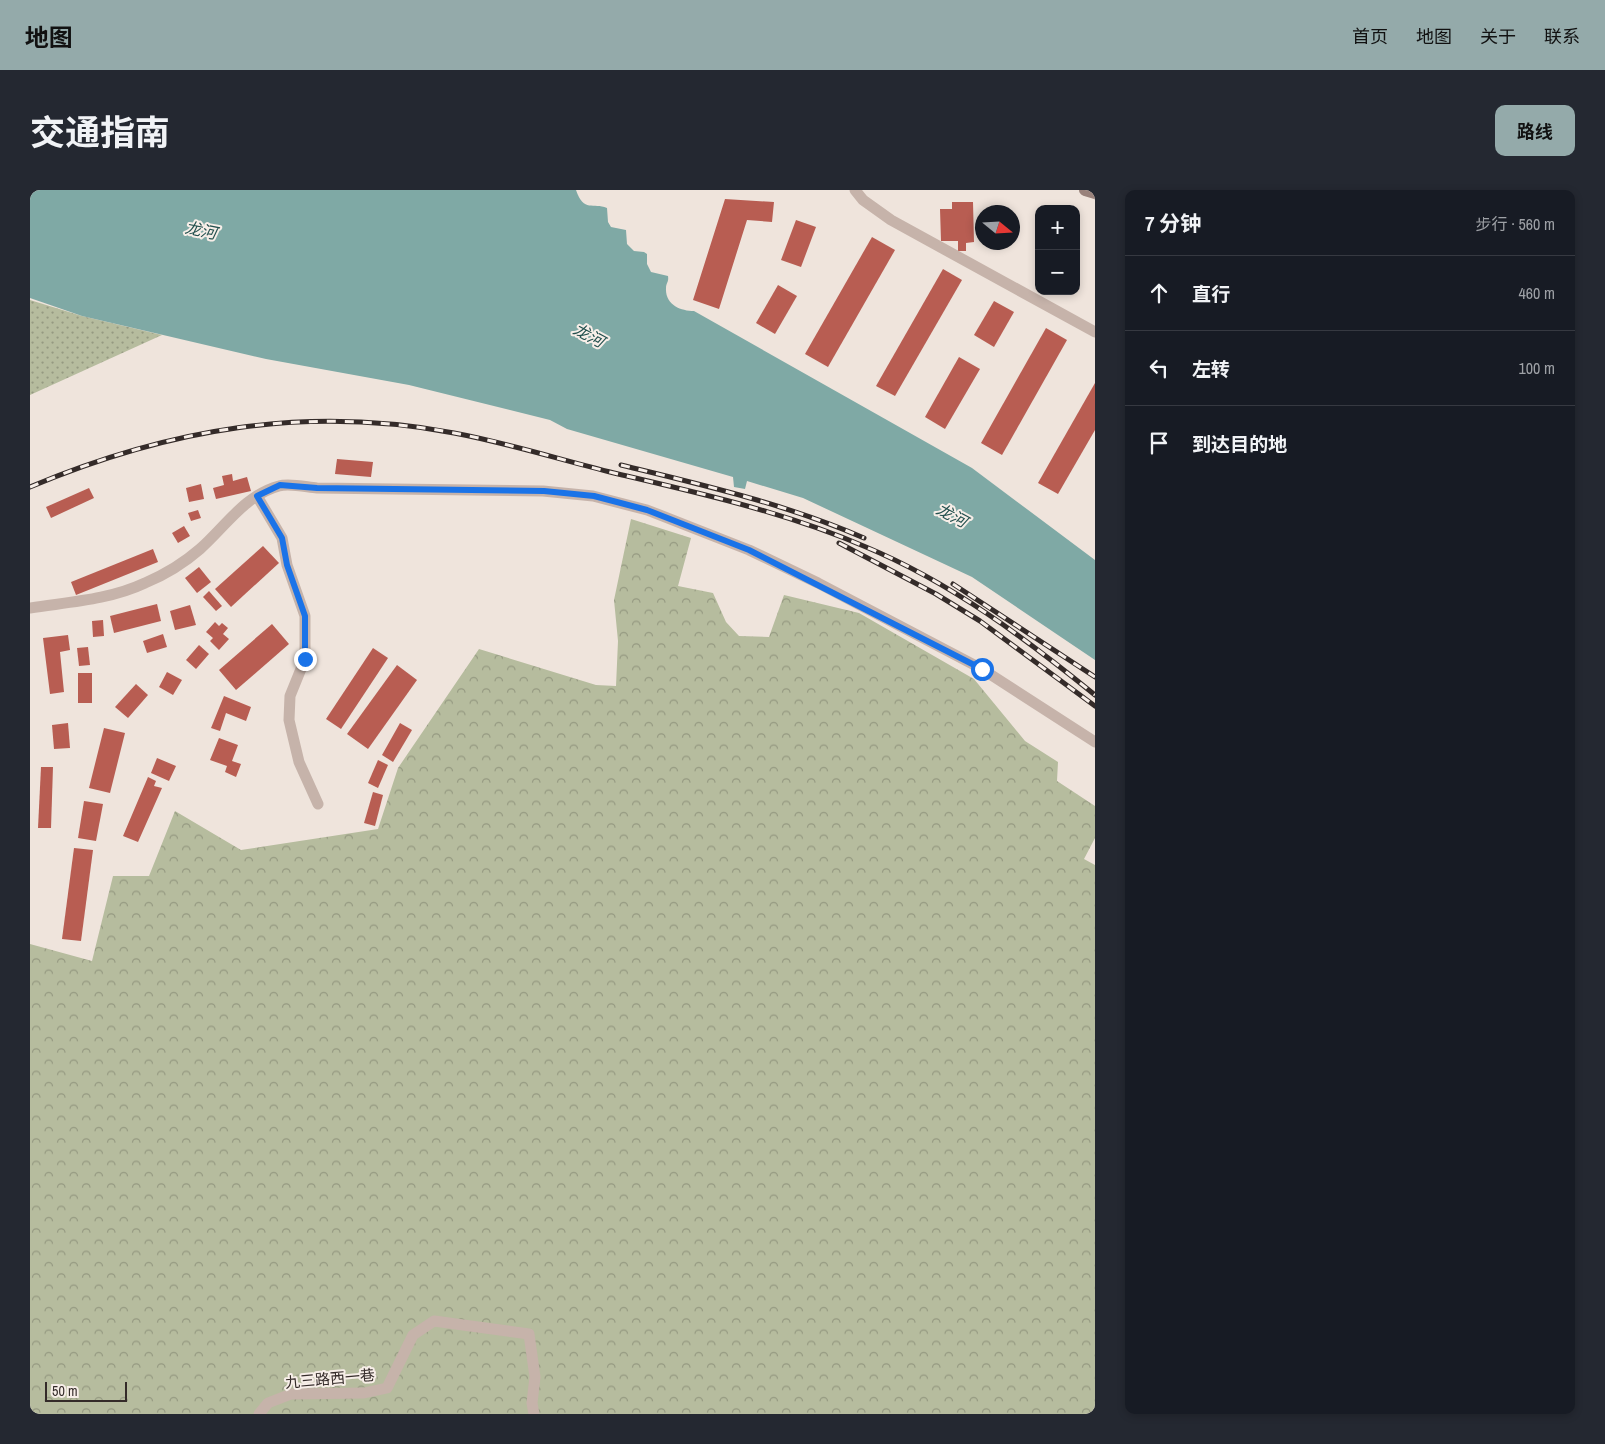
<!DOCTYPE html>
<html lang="zh">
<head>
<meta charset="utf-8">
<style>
	body { margin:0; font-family:"Archivo Narrow","Noto Sans SC",sans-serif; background:#242831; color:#f1f3f6 }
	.controls { position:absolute; right:15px; top:15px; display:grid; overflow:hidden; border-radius:10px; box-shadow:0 2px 8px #0003 }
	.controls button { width:45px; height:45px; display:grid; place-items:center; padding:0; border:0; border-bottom:1px solid #363941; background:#171b24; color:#f1f3f6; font:25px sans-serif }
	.compass { position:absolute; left:945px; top:15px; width:45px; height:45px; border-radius:50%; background:#171b24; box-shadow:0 2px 8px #0003; rotate:108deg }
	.scale { position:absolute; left:15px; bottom:12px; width:82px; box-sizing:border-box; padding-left:5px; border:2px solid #342b29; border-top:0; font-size:14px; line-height:18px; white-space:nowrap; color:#342b29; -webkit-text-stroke:4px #f7eee8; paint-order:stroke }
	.stop { position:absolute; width:15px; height:15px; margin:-11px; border:4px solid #1a73e8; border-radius:50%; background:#fff }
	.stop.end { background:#1a73e8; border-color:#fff; box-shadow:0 1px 5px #0008 }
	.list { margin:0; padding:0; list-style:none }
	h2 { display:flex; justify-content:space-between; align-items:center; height:65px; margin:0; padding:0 20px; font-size:21px }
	h2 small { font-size:16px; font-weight:400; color:#9ea1a6 }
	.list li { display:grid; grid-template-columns:32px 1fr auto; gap:15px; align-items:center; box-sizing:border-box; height:75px; padding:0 20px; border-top:1px solid #363941 }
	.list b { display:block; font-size:19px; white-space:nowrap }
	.list em { font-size:16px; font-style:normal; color:#9ea1a6 }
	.icon { flex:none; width:28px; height:28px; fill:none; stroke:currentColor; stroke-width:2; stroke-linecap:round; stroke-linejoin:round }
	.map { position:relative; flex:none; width:1065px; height:1224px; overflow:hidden; border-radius:10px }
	header { display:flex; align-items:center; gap:30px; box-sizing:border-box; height:70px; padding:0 25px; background:#94aaaa; color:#111 }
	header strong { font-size:24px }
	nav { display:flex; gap:28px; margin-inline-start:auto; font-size:18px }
	.intro { display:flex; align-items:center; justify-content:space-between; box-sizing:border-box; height:120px; padding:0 30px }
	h1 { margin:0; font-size:35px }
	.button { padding:12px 22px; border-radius:10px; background:#94aaaa; color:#111; font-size:18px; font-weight:700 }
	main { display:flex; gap:30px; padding:0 30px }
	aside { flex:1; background:#171b24; border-radius:10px; box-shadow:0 2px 8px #0003 }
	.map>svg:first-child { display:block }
	.green { fill:url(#green-dots) }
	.forest { fill:url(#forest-crowns) }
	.water { fill:#7fa9a5 }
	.building { fill:#b85d52 }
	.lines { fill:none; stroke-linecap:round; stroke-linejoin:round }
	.minor { stroke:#c6b3aa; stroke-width:11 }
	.secondary { stroke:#99827b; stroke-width:12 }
	.rail-casing { stroke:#342b29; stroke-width:5 }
	.rail { stroke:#f7eee8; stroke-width:3; stroke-dasharray:9; stroke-linecap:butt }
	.route { stroke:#1a73e8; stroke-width:6 }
	.labels { text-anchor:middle; stroke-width:4; stroke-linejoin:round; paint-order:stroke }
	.street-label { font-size:15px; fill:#342b29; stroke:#f7eee8 }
	.water-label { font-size:16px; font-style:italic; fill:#23504e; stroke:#f7eee8 }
</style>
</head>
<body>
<header>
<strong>地图</strong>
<nav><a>首页</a><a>地图</a><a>关于</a><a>联系</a></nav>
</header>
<div class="intro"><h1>交通指南</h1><a class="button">路线</a></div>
<main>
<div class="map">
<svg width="1065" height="1224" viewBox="0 0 1065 1224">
	<defs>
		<pattern id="green-dots" width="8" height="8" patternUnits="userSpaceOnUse" patternTransform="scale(1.25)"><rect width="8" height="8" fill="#b6bc9e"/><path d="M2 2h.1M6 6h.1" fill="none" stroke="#959981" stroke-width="1.8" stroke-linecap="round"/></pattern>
		<pattern id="forest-crowns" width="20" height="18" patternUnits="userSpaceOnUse" patternTransform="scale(1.25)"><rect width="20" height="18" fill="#b6bc9e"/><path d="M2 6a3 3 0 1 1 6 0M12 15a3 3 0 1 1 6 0" fill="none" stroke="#959981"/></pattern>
	</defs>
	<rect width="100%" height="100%" fill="#efe4dc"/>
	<path class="green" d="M0,110L52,126L132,145L0,205Z"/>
	<path class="forest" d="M601,329L661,348L648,396L683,403L696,432L709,446L739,447L754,405L829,423L944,489L995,551L1028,572L1027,591L1065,616V648L1054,669L1065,675V1224H0V754L62,771L83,686H119L145,621L211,660L348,639L368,578L449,459L566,495L586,496L588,451L584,410Z"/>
	<path class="water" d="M0,0H546C554,23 563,12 577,18L578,32L581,37L596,40L597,54L604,61L614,62L617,64V74L621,82L638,86C639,92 636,93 636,98C635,115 651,121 664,121L942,278L1065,370V470L942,387L773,308L717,291L715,299L704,297L703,287L537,239L520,230L379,195L236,169L52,126L0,108Z"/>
	<g class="building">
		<path d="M695,9L744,12L742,32L717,30L689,119L663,110Z"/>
		<path d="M922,12H943L944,52L936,53V61H928V51H911L910,19H922Z"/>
		<path d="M766,30L786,37L771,77L751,70Z"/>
		<path d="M842,47L865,60L798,177L775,164Z"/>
		<path d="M913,79L932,90L865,206L846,196Z"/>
		<path d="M748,95L767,106L745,144L726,133Z"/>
		<path d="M964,111L984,122L964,157L944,145Z"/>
		<path d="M1016,138L1037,150L972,265L951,253Z"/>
		<path d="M929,167L950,179L915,239L895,227Z"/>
		<path d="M1065,193V240L1028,304L1008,293Z"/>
		<path d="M307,269L343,272L341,287L305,284Z"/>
		<path d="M202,284L203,291L217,287L221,301L186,309L183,298L194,295L192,286Z"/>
		<path d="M171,294L174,309L159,312L156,298Z"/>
		<path d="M59,298L64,308L21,328L16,317Z"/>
		<path d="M168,320L171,328L161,331L158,323Z"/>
		<path d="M154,336L160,346L148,353L142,343Z"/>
		<path d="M233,356L249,373L201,417L185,399Z"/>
		<path d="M123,359L128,372L46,405L41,392Z"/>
		<path d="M169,377L181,392L167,403L155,388Z"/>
		<path d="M179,401L192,416L186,421L173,407Z"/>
		<path d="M127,414L131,431L84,443L80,426Z"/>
		<path d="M160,415L166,435L145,440L140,421Z"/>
		<path d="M73,430L74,446L63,447L62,431Z"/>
		<path d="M185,432L189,436L192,433L198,438L193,444L199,449L189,460L180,451L183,448L176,442Z"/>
		<path d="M242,434L259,454L206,500L189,480Z"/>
		<path d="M133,444L137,457L117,463L113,451Z"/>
		<path d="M38,445L40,460L30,462L34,502L20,504L13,448Z"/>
		<path d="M169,455L179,464L166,479L156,470Z"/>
		<path d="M58,457L60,475L49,476L47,458Z"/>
		<path d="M343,458L358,468L311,539L296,529Z"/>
		<path d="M367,475L387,490L338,559L317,544Z"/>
		<path d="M137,482L152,490L143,505L129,497Z"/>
		<rect x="48" y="483" width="14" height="30"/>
		<path d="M106,494L118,505L98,528L85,517Z"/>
		<path d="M194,506L221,517L216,531L196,523L190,541L181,538Z"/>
		<path d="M38,533L40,558L24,559L22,535Z"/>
		<path d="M370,533L382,540L363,572L352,565Z"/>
		<path d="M74,538L95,543L80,603L59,598Z"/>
		<path d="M189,548L208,555L202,571L211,574L206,587L195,582L197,576L180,570Z"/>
		<path d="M127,568L146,576L139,591L121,583Z"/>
		<path d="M348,570L358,575L348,598L338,593Z"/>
		<path d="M11,577H23L21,638H8Z"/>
		<path d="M118,587L126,591L124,596L132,598L108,652L93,646Z"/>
		<path d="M343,602L353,605L345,636L334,633Z"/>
		<path d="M54,611L73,614L66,651L48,648Z"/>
		<path d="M44,658L63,660L51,751L32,749Z"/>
	</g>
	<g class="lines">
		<g class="minor">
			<path d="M825,0L833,10L861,30L1065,142"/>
			<path d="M227,306L252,348L257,375L275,426V469L260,506L259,530L269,572L288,614"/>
			<path d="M0,418C38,412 79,410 115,393C134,385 154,373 170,359C195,337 215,305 249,296C259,293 276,297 287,298L513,301L563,306L617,320L719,360L788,393L952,479L1065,552"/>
			<path d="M229,1224L238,1213L261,1204L334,1203L357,1198L383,1145L404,1131L499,1144L505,1187L502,1213L504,1224"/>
		</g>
		<path class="secondary" d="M1055,0L1065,3"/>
		<g class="rail-casing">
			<g id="rail">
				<path d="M591,275C673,295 756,314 834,348"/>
				<path d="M0,297C138,239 275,215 424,243C478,253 531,270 584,283C669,303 755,322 836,357C920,392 995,448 1065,505"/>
				<path d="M809,353L906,404L950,431L1065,516"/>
				<path d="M923,394L1065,487"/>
			</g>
		</g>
		<use href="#rail" class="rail"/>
	</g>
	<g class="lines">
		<path class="route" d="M275,469V426L257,375L252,348L227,306L250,295L287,298L514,301L564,306L617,320L719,360L952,479"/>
	</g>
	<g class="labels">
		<g class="street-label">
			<text transform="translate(300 1189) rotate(-5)" y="5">九三路西一巷</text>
		</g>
		<g class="water-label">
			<text transform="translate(171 40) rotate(11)" y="6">龙河</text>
			<text transform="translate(559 145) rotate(28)" y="6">龙河</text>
			<text transform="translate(922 325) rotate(28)" y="6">龙河</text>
		</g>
	</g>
</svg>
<div class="controls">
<button>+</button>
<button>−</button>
</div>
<svg class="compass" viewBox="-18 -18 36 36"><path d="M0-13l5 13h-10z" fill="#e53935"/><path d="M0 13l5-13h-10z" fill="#9ea1a6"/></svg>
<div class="scale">50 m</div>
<div class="stop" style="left:952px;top:479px"></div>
<div class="stop end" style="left:275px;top:469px"></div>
</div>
<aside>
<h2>7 分钟<small>步行 · 560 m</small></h2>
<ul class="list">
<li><svg class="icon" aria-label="ahead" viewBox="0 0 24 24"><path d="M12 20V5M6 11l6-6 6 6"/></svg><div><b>直行</b></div><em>460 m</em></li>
<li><svg class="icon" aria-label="left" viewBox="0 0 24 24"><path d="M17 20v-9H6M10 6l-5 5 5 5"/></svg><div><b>左转</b></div><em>100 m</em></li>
<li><svg class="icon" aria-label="arrive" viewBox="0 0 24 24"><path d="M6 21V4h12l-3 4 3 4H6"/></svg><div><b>到达目的地</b></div></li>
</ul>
</aside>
</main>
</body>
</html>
